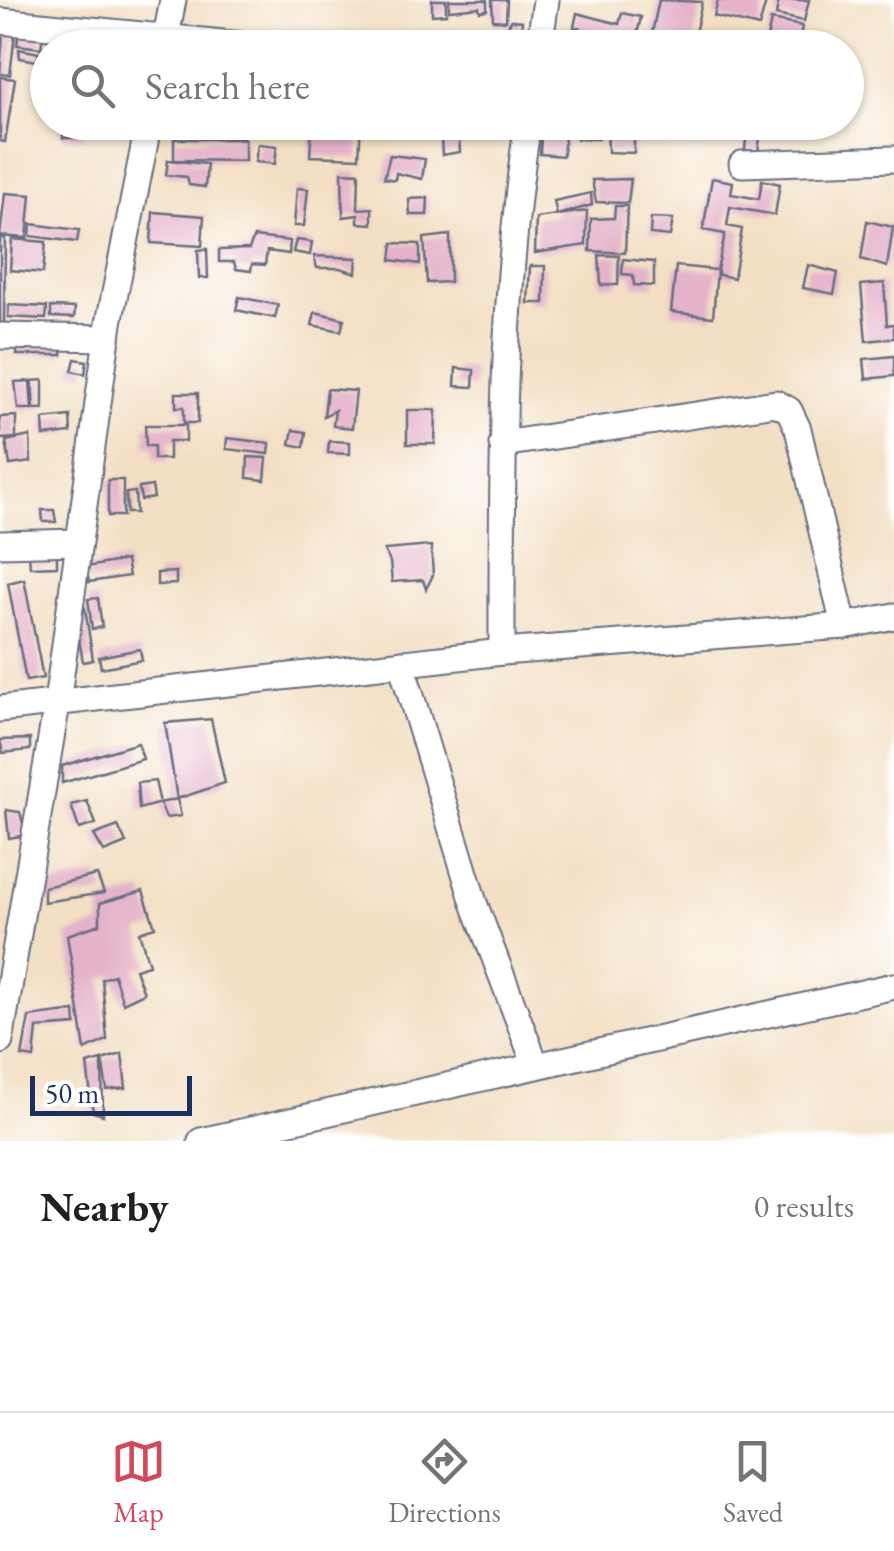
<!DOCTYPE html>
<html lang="en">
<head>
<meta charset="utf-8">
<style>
	body { margin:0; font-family:"EB Garamond",serif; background:#f6f6f6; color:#202124 }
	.scale { position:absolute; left:30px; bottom:25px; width:162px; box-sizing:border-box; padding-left:10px; border:5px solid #1b2f5e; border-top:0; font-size:28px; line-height:35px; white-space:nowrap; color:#1b2f5e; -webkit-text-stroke:8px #fff; paint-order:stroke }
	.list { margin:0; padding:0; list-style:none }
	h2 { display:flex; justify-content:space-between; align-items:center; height:130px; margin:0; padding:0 40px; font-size:42px }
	h2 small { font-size:32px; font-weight:400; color:#757577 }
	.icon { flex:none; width:55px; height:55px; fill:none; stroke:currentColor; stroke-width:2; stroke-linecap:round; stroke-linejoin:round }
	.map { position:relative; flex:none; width:894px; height:1141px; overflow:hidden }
	.search { position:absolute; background:#fff; box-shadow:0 2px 8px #0004; left:30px; right:30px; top:30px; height:110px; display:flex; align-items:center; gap:25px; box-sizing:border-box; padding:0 35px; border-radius:55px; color:#757577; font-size:38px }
	.sheet { height:270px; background:#fff }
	nav { display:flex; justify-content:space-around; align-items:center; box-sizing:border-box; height:140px; border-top:2px solid #e0e0e0; background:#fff; font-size:28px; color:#757577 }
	nav a { display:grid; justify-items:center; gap:5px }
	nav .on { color:#d1495b }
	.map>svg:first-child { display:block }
	.building { fill:#e5b2ca }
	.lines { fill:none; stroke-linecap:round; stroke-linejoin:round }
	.street-casing { stroke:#676d81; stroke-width:29 }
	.street { stroke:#fff; stroke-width:25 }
</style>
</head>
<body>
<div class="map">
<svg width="894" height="1141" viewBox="0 0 894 1141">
	<rect width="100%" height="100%" fill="#fff"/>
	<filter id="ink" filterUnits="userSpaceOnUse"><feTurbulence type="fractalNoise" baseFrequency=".01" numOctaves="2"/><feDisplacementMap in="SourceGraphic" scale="20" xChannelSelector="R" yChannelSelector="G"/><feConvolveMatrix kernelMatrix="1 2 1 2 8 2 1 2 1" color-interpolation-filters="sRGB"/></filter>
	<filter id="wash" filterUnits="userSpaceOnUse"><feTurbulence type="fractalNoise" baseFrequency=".0048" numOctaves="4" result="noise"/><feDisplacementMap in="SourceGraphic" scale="40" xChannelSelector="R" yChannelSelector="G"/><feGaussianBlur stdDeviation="2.25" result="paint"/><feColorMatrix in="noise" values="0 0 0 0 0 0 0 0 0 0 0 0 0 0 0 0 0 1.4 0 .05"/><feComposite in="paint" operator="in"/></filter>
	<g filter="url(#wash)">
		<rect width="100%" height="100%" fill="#f3dfc3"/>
		<g id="blocks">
			<g class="building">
				<path d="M432,0H446V14L432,15Z"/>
				<path d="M449,0H487V10L480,11L479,7L449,10Z"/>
				<path d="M492,0H507L506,21L493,20Z"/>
				<path d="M659,0L702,2L693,42L652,33Z"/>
				<path d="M718,0L766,2L759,27L714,16Z"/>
				<path d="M779,0H809L804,21L776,15Z"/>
				<path d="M577,13L619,24L622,13L641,17L635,43L574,27Z"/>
				<path d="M511,20L522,21L520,45L501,42Z"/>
				<path d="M771,20L802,26L798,48H765Z"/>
				<path d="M19,31L43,34L41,48L17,45Z"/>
				<path d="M475,31L489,34L487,48L473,47Z"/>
				<path d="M3,32L15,34L10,75L0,74Z"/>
				<path d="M52,36L74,40L72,48H50Z"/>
				<path d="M19,49L39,53L37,61L20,58Z"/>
				<path d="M0,77L15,79L5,142L0,141Z"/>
				<path d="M312,122H361L359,158L310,156Z"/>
				<path d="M440,122H458L460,152L442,155Z"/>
				<path d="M542,122L554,123L553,134H565L563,156L540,154Z"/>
				<rect x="577" y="122" width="21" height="17"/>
				<path d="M607,122H634V153L608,152Z"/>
				<path d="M63,123L85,124V138H63Z"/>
				<path d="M192,123L244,126L243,137L191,134Z"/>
				<path d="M746,137L760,138L758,152L745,150Z"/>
				<path d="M174,139H245V161L174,160Z"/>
				<path d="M258,144L277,146L275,164L255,162Z"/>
				<path d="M390,155L425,159L422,179L396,173L395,180L384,178Z"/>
				<path d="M168,160L207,164L205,187L189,185L187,177L166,175Z"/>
				<path d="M342,172L359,173L358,209L372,208V224L358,223V215L343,217Z"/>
				<path d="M712,178L733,182L731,194L759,199L762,180L780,184L775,215L730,207L727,226L742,229L734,278L719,275L717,270L725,234L703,230Z"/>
				<path d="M631,179L628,203L596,202L592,180Z"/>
				<path d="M297,188L308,189L304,226H294Z"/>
				<path d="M5,193L31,195L27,238L0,236Z"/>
				<path d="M591,193L592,205L557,215L587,211L586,245L535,253L536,218L557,215L554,201Z"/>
				<path d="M428,198L427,215H410L409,199Z"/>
				<path d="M615,206H627L625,253L590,251L591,219L614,218Z"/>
				<path d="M153,212L204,216L202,246L151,243Z"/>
				<path d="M651,218L673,219L670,236L650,234Z"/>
				<path d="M867,221L893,227L887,267L861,259Z"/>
				<path d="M31,224L79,230L77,242L30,236Z"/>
				<path d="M450,235V282L427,283L424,238Z"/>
				<path d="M254,237L290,241L289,254L267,251L265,265L252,264L251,271L236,269L234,262H219V250L249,249Z"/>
				<path d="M0,238H5L4,325H0Z"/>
				<path d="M12,239L46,242L43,273L10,270Z"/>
				<path d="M296,240L312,242L310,255L293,252Z"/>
				<path d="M393,243L420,244V264L391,260Z"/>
				<path d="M207,249L208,278H199L198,250Z"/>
				<path d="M599,255L619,256L618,285H601Z"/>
				<path d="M314,256L357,258L356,273L340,268H317Z"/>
				<path d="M623,259L654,262V286L634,285L633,275L622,274Z"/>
				<path d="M808,265L838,273L834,294L803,288Z"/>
				<path d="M530,266H545L544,303H528Z"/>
				<path d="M676,266L717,270L713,317L671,312Z"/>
				<path d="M884,283L887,325L894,324V338L866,341L861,285Z"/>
				<path d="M239,297L278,305L275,318L236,310Z"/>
				<path d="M9,305L47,307L46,319L8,317Z"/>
				<path d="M51,307L75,308L74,318L51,317Z"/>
				<path d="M315,312L344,319L341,331L312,325Z"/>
				<path d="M17,341H63L62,355H17Z"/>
				<path d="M894,356V376L866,379L864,359Z"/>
				<path d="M75,359L87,361L85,374L72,371Z"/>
				<path d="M456,368L474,370L473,387L455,386Z"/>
				<path d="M43,380V409H34L32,381Z"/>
				<path d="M30,381L32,409H18L15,382Z"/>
				<path d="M327,389L356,391L352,428L333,426L335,410L324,416Z"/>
				<path d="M176,393H198V423H184V407H176Z"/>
				<path d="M407,410H436L435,444H407Z"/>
				<path d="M16,416V438L0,439V417Z"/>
				<path d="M70,416L71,433L44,436L43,419Z"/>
				<path d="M145,425H186V441H169V459H154V446H146Z"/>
				<path d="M293,430L306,432L304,447L290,444Z"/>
				<path d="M30,436L31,462L10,465L6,441Z"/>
				<path d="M227,438L270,443L269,454L226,449Z"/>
				<path d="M329,441L350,442V454L328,453Z"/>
				<path d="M248,457L267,458L265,480L247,478Z"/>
				<rect x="108" y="480" width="15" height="36"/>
				<path d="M152,486L154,498L141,500L139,488Z"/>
				<path d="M135,492L136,513H127L126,493Z"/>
				<path d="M42,510H54L56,522H43Z"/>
				<path d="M431,546L433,575L426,589L423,580L392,582L390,562L384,550Z"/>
				<path d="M57,553V566L30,567L29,554Z"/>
				<path d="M126,560L129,576L89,582L86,567Z"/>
				<path d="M176,572V584L157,585V573Z"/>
				<path d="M24,579L43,678L26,681L8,583Z"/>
				<path d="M98,598L102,627L92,629L88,599Z"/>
				<path d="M85,608L93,660L83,662L74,610Z"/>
				<path d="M140,649L142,660L101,668L99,657Z"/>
				<path d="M211,719L225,783L177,799L165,723Z"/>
				<path d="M30,739V750L3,753L0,740Z"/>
				<path d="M138,743L143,759L62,783V766Z"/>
				<path d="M155,781L160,803L139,809L137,783Z"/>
				<path d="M177,799L181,816L166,818L160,803Z"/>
				<path d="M87,801L96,824L79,829L71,805Z"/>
				<path d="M6,810L20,812L26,835L9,838Z"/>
				<path d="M118,826L126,843L104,852L94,835Z"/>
				<path d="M97,875L104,893L44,902V887Z"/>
				<path d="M143,891L155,927L139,932L149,965L135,969L144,993L123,1003L114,975L102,979L107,1040L85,1050L67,935L100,924V903Z"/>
				<path d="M75,1011L76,1025L37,1028L34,1058L22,1056L29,1017Z"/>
				<path d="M122,1054L126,1088L107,1090L102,1060Z"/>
				<path d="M102,1060L103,1115L93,1112L87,1064Z"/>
			</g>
		</g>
	</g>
	<g filter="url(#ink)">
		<use href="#blocks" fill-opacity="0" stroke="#676d81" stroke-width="2.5"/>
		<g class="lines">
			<g class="street-casing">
				<g id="street">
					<path d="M0,21L274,48"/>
					<path d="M164,48L173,0"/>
					<path d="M539,48L546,0"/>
					<path d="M742,164L894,159"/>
					<path d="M0,336L107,338"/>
					<path d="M502,444L776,403L789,410L798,429L844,626"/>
					<path d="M0,544L79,542"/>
					<path d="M502,652C502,475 501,297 528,122"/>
					<path d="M401,663L474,903L536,1066"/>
					<path d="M0,709L502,652L844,626L894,616"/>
					<path d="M0,1041L57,703L109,323L149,122"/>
					<path d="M201,1141L894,986"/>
				</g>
			</g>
			<use href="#street" class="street"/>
		</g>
	</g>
</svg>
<div class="scale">50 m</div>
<div class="search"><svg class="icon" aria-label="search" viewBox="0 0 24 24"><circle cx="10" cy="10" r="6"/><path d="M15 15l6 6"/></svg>Search here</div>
</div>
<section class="sheet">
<h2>Nearby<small>0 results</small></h2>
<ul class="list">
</ul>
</section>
<nav>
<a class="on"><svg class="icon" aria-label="map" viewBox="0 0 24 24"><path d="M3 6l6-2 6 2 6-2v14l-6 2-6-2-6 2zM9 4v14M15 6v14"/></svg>Map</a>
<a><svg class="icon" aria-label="directions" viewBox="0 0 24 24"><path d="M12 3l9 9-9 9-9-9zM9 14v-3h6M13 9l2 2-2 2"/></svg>Directions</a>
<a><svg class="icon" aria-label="saved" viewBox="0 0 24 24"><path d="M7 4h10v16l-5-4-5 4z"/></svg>Saved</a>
</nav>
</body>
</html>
